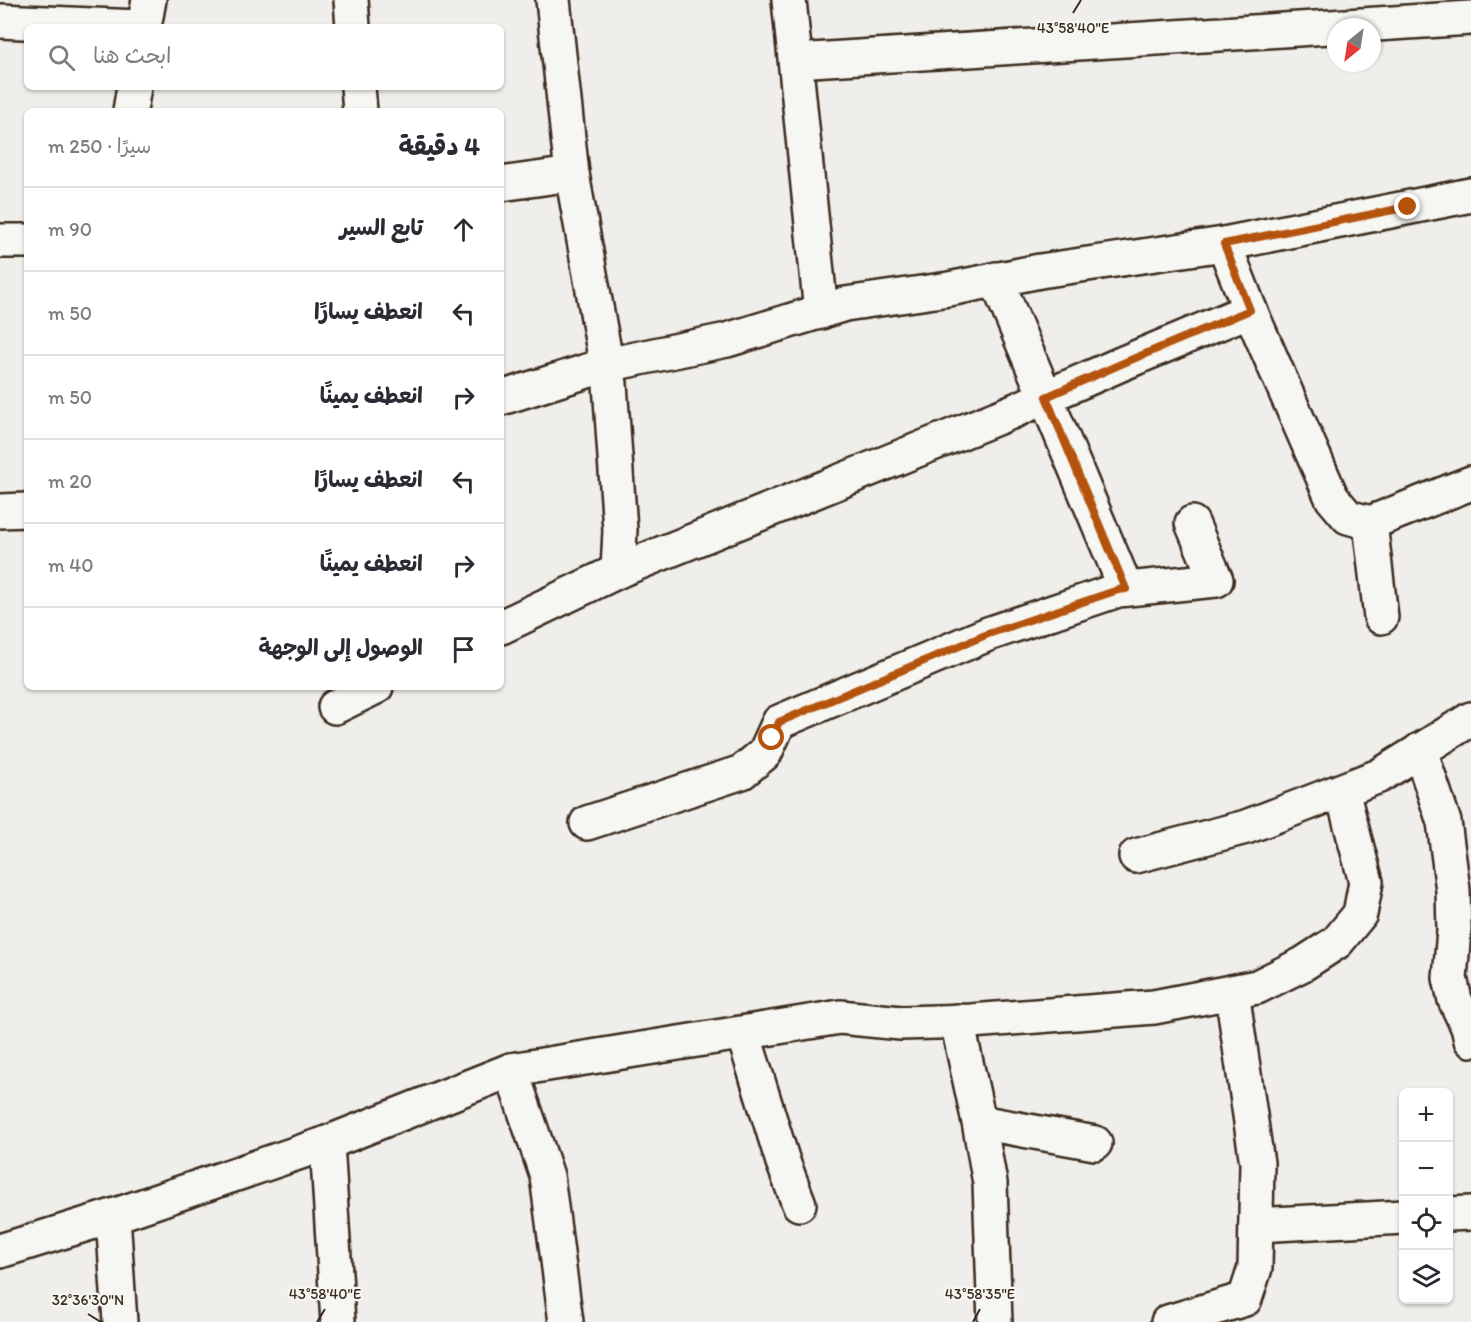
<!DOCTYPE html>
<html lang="ar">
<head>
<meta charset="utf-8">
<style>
	body { margin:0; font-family:Itim,"Playpen Sans Arabic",sans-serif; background:#f7f7f7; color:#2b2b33; direction:rtl }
	.controls { position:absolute; right:18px; bottom:18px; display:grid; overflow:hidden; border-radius:9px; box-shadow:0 2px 4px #0004 }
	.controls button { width:54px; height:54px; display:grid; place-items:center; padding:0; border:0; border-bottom:2px solid #e1e1e2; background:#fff; color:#2b2b33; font:30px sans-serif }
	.compass { position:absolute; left:1327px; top:18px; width:54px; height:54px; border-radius:50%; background:#fff; box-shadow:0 2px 4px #0004; rotate:210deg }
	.stop { position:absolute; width:18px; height:18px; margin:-14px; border:4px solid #b45309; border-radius:50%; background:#fff }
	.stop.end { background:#b45309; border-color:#fff; box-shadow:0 2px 6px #0008 }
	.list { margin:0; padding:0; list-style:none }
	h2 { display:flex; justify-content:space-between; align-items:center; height:78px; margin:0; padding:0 24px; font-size:26px }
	h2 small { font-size:20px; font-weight:400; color:#7c7c81 }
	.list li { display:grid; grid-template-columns:39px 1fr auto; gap:18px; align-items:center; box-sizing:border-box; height:84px; padding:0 24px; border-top:2px solid #e1e1e2 }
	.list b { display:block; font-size:22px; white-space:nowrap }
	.list em { font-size:20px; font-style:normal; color:#7c7c81 }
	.icon { flex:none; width:33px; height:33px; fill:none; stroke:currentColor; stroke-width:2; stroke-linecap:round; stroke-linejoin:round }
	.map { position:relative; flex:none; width:1471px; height:1322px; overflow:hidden; direction:ltr }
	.search { position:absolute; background:#fff; box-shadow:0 2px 4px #0004; left:24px; top:24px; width:480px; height:66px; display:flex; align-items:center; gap:15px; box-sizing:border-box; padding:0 21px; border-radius:9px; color:#7c7c81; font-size:22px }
	.panel { position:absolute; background:#fff; box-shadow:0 2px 4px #0004; left:24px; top:108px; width:480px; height:582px; border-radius:9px; direction:rtl }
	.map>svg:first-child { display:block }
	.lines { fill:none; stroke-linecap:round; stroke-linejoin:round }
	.minor-casing { stroke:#3b2a1e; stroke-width:38 }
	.minor { stroke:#f6f6f2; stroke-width:33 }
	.route { stroke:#b45309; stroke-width:8 }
	.ticks { fill:none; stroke:#3b2a1e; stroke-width:2 }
	.ticks-label { font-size:15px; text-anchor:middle; fill:#3b2a1e; stroke:#f6f6f2; stroke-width:4.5; stroke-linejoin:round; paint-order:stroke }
</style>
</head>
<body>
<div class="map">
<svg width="1471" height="1322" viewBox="0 0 1471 1322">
	<rect width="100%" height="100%" fill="#efeeea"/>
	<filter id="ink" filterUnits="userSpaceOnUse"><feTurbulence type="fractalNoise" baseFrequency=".0167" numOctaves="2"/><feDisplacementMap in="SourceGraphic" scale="12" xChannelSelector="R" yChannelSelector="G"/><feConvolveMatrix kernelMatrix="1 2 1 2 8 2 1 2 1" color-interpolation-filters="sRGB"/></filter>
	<g filter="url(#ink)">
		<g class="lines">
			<g class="minor-casing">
				<g id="minor">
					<path d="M351,0L353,27"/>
					<path d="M553,0L572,174L610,384L620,530L618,571"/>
					<path d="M789,0L821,312"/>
					<path d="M0,21L139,27"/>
					<path d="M144,27L149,0"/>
					<path d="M796,61L1471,18"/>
					<path d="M358,87L360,111"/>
					<path d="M130,111L134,87"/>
					<path d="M501,184L572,174"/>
					<path d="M0,241H27"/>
					<path d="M1224,244L1250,310L1332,498L1348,517L1370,523L1471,483"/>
					<path d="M996,279L1126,589"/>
					<path d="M501,398L606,365L727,340L845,304L949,289L1040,271L1224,244L1471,195"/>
					<path d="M0,511L27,510"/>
					<path d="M1370,523L1381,617"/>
					<path d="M501,627L618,571L1009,413L1121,364L1250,310"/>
					<path d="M335,707L376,687"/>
					<path d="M1420,750L1444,822L1453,890L1454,930L1450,978L1455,1000L1468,1027L1471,1040"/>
					<path d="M587,823L742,772L765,753L779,722L988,634L1118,590L1216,580L1192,523"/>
					<path d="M1136,856L1246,827L1379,776L1471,719"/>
					<path d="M957,1021L979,1122L990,1183L995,1322"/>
					<path d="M743,1033L783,1162L799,1204"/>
					<path d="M511,1070L547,1176L566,1322"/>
					<path d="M979,1122L1095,1143"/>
					<path d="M327,1143L338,1322"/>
					<path d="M1448,1214L1471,1213"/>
					<path d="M113,1216L120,1322"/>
					<path d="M1256,1225L1404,1217"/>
					<path d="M0,1251L113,1216L327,1143L511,1070L840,1017L901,1023L971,1021L1154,1007L1257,987L1303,964L1337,942L1360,914L1366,882L1342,791"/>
					<path d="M1168,1322L1245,1299L1255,1268L1257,1163L1232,992"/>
				</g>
			</g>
			<use href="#minor" class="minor"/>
		</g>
	</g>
	<g class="lines" filter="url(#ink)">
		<path class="route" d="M772,738L779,722L988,634L1118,590L1126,589L1046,397L1121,364L1250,310L1224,244L1408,207"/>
	</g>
	<path class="ticks" d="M1073,13L1081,0M88,1314L101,1322M317,1322L325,1309M973,1322L980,1309"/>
	<g class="ticks-label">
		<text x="1073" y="33">43°58'40"E</text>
		<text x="325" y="1299">43°58'40"E</text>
		<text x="980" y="1299">43°58'35"E</text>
		<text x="88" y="1305">32°36'30"N</text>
	</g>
</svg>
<div class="controls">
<button>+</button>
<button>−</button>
<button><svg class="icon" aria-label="locate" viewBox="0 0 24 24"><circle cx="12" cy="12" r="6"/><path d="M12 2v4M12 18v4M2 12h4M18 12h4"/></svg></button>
<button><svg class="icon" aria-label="layers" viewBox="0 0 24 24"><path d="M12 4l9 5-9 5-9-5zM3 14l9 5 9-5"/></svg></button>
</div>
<svg class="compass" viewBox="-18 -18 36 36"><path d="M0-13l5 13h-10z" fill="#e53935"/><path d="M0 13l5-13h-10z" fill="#7c7c81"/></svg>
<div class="stop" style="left:772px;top:738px"></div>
<div class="stop end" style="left:1408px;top:207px"></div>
<div class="search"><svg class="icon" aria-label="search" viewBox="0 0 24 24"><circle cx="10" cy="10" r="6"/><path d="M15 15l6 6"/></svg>ابحث هنا</div>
<section class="panel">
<h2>4 دقيقة<small>سيرًا · 250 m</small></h2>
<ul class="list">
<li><svg class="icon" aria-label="ahead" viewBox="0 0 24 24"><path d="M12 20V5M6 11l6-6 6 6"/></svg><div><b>تابع السير</b></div><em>90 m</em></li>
<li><svg class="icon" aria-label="left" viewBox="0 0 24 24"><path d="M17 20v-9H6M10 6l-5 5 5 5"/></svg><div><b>انعطف يسارًا</b></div><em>50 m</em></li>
<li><svg class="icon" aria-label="right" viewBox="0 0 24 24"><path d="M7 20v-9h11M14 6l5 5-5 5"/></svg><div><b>انعطف يمينًا</b></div><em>50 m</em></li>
<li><svg class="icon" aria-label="left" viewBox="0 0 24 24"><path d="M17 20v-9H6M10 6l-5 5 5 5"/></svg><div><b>انعطف يسارًا</b></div><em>20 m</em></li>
<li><svg class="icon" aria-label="right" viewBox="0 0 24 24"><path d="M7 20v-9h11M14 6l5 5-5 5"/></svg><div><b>انعطف يمينًا</b></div><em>40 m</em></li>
<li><svg class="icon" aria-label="arrive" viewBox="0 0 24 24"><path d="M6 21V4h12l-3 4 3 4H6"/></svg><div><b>الوصول إلى الوجهة</b></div></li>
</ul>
</section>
</div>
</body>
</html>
